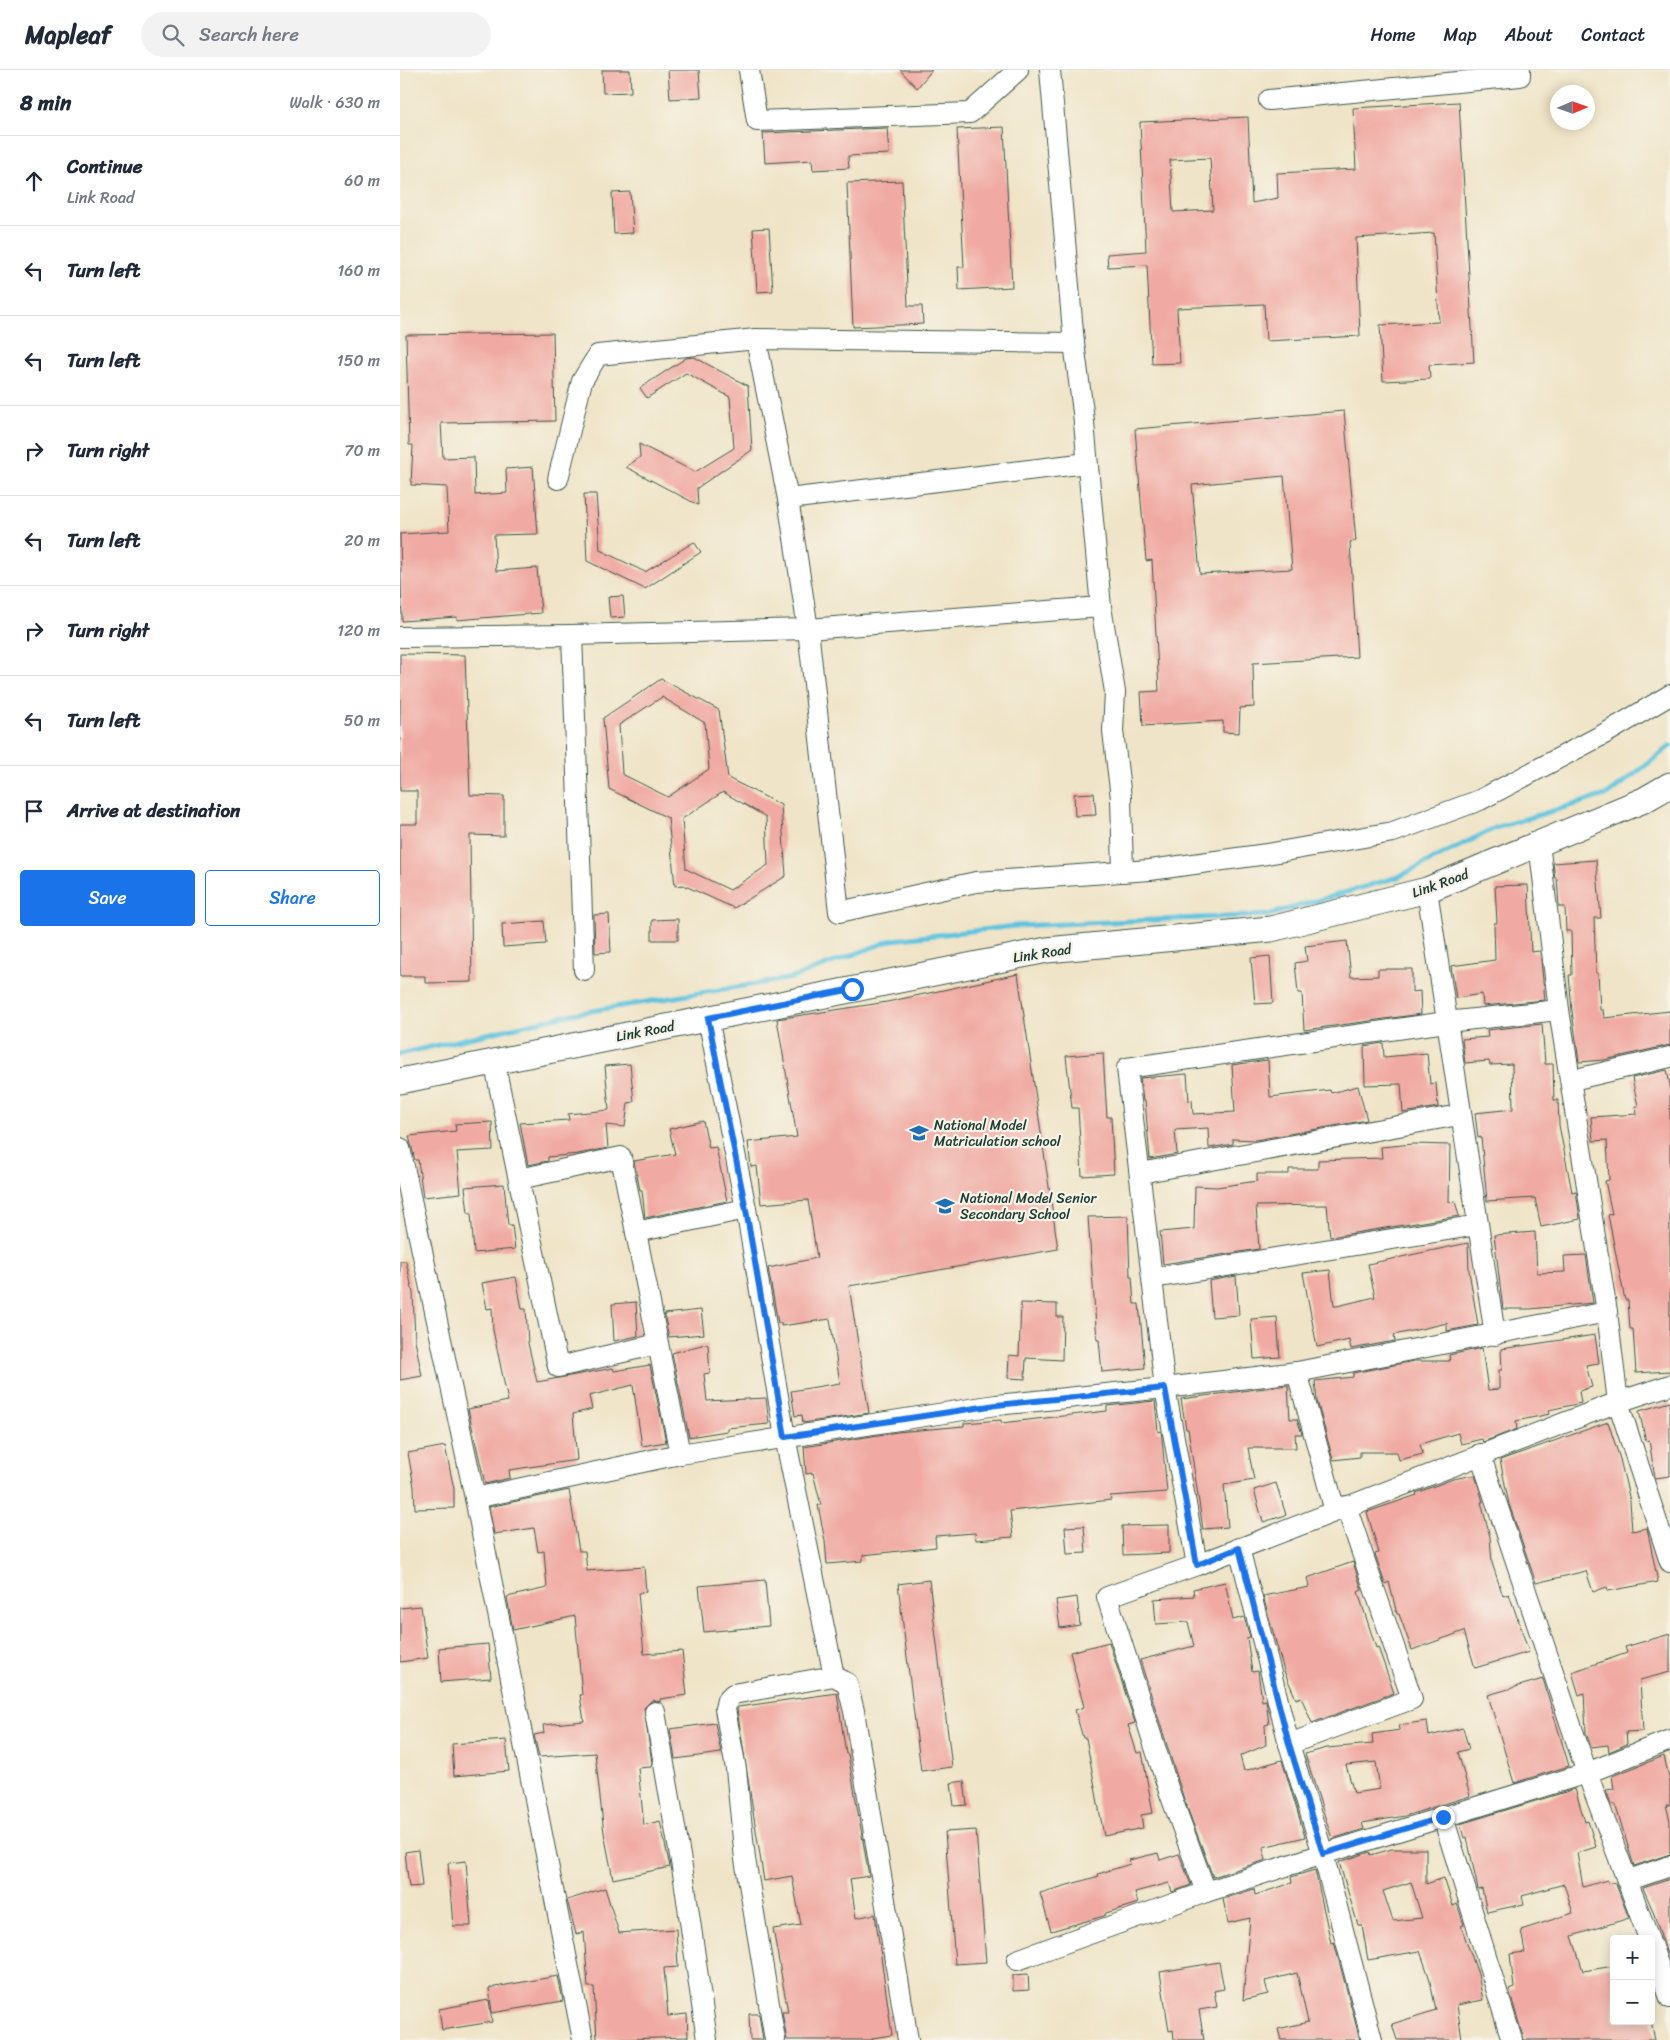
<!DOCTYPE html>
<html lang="en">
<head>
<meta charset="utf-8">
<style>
	body { margin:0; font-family:Sriracha,sans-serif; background:#f2f2f3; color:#1f2937 }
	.controls { position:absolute; right:15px; bottom:15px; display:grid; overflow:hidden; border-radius:5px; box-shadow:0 2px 12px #0003 }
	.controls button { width:45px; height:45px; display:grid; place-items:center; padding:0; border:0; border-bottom:1px solid #e0e1e3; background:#fff; color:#1f2937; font:25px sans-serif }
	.compass { position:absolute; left:1150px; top:15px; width:45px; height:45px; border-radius:50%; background:#fff; box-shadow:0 2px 12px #0003; rotate:88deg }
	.stop { position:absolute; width:15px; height:15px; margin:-11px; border:4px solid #1a73e8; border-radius:50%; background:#fff }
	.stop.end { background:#1a73e8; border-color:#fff; box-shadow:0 1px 5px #0008 }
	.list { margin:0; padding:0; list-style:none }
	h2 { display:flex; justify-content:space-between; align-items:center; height:65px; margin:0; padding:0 20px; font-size:21px }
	h2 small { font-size:16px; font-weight:400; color:#747a83 }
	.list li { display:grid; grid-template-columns:32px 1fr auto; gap:15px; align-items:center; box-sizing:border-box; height:90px; padding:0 20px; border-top:1px solid #e0e1e3 }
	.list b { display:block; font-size:19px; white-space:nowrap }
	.list p { margin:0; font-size:16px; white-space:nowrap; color:#747a83 }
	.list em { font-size:16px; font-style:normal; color:#747a83 }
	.actions { display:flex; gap:10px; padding:15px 20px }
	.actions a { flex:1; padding:11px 0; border:1px solid #1a73e8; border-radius:5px; text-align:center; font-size:18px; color:#1a73e8 }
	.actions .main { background:#1a73e8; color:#fff }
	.icon { flex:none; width:28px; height:28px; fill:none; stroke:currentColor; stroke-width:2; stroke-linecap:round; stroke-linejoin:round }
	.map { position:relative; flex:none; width:1270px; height:1970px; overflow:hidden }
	header { display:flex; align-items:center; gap:30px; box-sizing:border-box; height:70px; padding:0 25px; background:#fff; border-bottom:1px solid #e0e1e3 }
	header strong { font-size:24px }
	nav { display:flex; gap:28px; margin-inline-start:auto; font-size:18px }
	.search { width:350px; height:45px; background:#f2f2f3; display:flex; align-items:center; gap:12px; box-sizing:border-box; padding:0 18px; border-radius:28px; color:#747a83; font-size:19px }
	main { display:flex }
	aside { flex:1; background:#fff }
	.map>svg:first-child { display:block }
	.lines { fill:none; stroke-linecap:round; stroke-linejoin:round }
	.stream { stroke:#60c3de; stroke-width:5 }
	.building { fill:#f0aaa3; fill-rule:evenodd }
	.minor-casing { stroke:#3e564a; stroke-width:22 }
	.tertiary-casing { stroke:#3e564a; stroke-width:27 }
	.minor { stroke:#fff; stroke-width:20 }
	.tertiary { stroke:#fff; stroke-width:25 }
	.route { stroke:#1a73e8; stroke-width:6 }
	.labels { text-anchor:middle; stroke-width:4.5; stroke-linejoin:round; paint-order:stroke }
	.street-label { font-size:14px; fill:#1f3d34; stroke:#f7f3e8 }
	.poi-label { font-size:14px; fill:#1f3d34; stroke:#f7f3e8; text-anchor:start }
</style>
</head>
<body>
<header>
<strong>Mapleaf</strong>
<div class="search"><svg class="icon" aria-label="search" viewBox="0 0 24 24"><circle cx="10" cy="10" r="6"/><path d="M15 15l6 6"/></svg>Search here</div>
<nav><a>Home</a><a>Map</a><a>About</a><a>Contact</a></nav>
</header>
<main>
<aside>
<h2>8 min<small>Walk · 630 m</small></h2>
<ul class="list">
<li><svg class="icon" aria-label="ahead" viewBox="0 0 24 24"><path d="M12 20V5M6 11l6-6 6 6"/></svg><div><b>Continue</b><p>Link Road</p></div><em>60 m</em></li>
<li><svg class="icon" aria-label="left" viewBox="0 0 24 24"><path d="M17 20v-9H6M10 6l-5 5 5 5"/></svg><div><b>Turn left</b></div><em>160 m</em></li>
<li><svg class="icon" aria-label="left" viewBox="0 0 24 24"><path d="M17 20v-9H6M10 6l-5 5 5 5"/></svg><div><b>Turn left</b></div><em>150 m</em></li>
<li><svg class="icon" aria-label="right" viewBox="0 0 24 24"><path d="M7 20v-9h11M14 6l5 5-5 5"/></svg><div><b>Turn right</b></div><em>70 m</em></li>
<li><svg class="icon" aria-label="left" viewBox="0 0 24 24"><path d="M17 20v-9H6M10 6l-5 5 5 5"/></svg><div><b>Turn left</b></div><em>20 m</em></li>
<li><svg class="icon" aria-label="right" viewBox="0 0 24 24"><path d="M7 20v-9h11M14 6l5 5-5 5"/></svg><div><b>Turn right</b></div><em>120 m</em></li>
<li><svg class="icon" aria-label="left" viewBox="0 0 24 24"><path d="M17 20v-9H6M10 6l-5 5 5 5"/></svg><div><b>Turn left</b></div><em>50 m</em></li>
<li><svg class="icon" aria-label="arrive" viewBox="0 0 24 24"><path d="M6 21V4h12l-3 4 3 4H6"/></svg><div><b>Arrive at destination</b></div></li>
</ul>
<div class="actions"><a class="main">Save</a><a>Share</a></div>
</aside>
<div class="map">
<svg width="1270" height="1970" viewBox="0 0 1270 1970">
	<rect width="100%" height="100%" fill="#f7f3e8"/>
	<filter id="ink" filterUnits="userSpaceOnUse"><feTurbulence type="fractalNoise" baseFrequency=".02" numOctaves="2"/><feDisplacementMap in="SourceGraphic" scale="10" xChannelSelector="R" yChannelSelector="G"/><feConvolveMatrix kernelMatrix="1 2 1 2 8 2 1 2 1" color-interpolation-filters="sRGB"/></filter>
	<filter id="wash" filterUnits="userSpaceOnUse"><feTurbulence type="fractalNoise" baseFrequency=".0096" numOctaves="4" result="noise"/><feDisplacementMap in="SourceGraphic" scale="20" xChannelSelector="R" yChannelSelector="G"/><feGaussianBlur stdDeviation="1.12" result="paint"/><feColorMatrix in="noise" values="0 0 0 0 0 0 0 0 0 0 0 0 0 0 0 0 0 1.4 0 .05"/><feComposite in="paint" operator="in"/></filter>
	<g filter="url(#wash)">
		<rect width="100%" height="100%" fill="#efe4c7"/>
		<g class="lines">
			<path class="stream" d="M0,984L173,944L392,908L492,870L616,856L868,845L998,807L1095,758L1209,724L1270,676"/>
		</g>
		<g id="blocks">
			<g class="building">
				<path d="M202,0H230L231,22L203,23Z"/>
				<path d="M268,0H299L301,27L270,29Z"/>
				<path d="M500,0H532L517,18Z"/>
				<path d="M1059,32L1074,292L1029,295L1030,309L983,311L980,255L1039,252L1034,163L956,168L960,266L866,271L864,234L777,238L780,293L752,294L747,195L708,197L707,184L746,181L740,52L848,47L852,133L878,128L877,103L956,99L953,38ZM810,88L813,140L773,142L770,90Z"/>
				<path d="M604,57L612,217L559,220L558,197H564L557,59Z"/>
				<path d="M487,58L489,84L448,86L449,98L413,100L412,90L365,93L363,63Z"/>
				<path d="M502,111L508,236H522L523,254L453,257L447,113Z"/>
				<path d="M230,122L233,163L214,164L212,123Z"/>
				<path d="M369,158L373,221L357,222L353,159Z"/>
				<path d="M153,263L155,351L41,353L43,388L74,387L75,425L107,423L106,399L133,397L138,464L94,465L96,501L137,498L141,543L57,550V547L2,551L0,464L49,461L47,417L11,415L13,375H9L6,265Z"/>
				<path d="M294,287L348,316L352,380L297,418L298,435L226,397L240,387L239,374L295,402L334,378L330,327L286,303L247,328L240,318L286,288Z"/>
				<path d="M944,341L956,471L950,472L957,587L853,593L854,637L840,638L839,663L823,662V651L743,656L741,622L759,621L752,490L746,491L735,359ZM884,406L892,499L800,504L792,415Z"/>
				<path d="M184,424H196L200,480L245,502L294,472L301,482L245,519L187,491Z"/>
				<path d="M223,526L225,547L210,548L208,527Z"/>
				<path d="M0,584L65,585L70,725L104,726V766L70,765L72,912L25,913V906H0V754H17V721H0Z"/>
				<path d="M261,609L319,640L328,708L381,735L386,806L334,838L283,815L275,816L268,748L209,719L203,648ZM262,627L305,653L309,699L268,727L222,704L219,655ZM323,722L366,747L368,795L330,820L286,799L282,749Z"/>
				<path d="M694,723L696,745L675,746L674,724Z"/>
				<path d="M1196,790L1201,848H1194L1196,903H1198L1200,940H1203L1204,948L1270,941V975L1204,990L1179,992L1172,941L1169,905H1172L1171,861H1166L1165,837H1159L1157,808H1155L1153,793Z"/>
				<path d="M1128,815L1131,882L1140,881L1145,930L1083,936L1082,924L1056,928L1051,896L1095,890L1094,853H1097L1095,816Z"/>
				<path d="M209,844L211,882L195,883L194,845Z"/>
				<path d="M278,849V870H252V850Z"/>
				<path d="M144,851L146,874L103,877L102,854Z"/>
				<path d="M947,871L951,907L978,906V899H1012V922L1020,921L1021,944L904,960L902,923H898L895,893L907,891L905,876Z"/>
				<path d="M870,886L873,933L855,934L851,888Z"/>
				<path d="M618,904L658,1179L449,1216L469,1343L403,1353L402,1345L395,1346L391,1321L440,1313L430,1249L381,1256V1253H378L368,1198L417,1188L408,1130L361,1134L357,1096L351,1097L348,1072L397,1067L377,949L487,932Z"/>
				<path d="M1142,954L1145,994H1153L1154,1030H1158L1159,1055L1172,1122L1176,1121L1180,1149L1141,1157L1135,1128L1087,1131L1081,1067L1078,1068L1075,1043L1113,1039L1112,994L1090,995L1089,991L1065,993L1062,969L1088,967L1087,960Z"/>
				<path d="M983,973L984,987L1027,983L1030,1014L1036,1013L1038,1037L1003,1043L1001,1014L965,1015L964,976Z"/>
				<path d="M703,983L707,1047H711L714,1104L682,1106L678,1038H672L666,986Z"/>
				<path d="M868,990L870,1027L930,1020L931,1023L958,1016L967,1050L856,1070L833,1069V1074L809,1078L808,1058L775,1060L777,1084L750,1089L745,1031H743L740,1008L787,1004L789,1031L792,1030L793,1044L835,1042L832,995Z"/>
				<path d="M230,994L234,1032L228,1033L225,1057L206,1055L208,1078L178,1084L148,1087V1091L128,1095L120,1053L169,1050L168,1044L209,1040L205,996Z"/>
				<path d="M1267,1000L1270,1015V1301L1236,1303L1233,1259H1230L1228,1230H1225L1208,1145L1212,1144L1205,1111L1209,1110L1207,1070L1193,1071L1191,1047L1237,1044L1235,1036H1238L1232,1008Z"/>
				<path d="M303,1051L309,1078L316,1077L327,1131L245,1148L242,1120H240L234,1091L275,1084L269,1059Z"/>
				<path d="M92,1052L93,1080L57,1082L61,1123L23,1127L18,1090H15L9,1066L56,1061L55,1054Z"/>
				<path d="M1013,1074L1050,1075L1049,1132L1055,1131L1059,1146L930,1167L927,1135L856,1136L859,1179L763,1194L760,1162L794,1159L795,1116L817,1117L857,1111V1104H889V1099H918V1090L982,1088L981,1077Z"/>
				<path d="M104,1114L108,1155H112L115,1179L74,1183L71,1143H68L65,1117Z"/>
				<path d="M728,1146L730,1207H732L734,1234H739L745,1298L702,1302L699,1270H697L688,1147Z"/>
				<path d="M1135,1162L1137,1203L1165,1202L1164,1186L1186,1185L1193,1233L1130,1239H1103L1094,1165Z"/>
				<path d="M1068,1173L1069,1201L1078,1255L1047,1261V1253L994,1265L995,1271L951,1279L949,1270L917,1277L903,1203L930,1200L934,1236H937L975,1227L968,1194Z"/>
				<path d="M0,1191H6L13,1223L15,1270L22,1306L0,1310Z"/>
				<path d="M836,1206L839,1245L812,1247L809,1211Z"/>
				<path d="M116,1207L122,1239H126L128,1273L137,1312L213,1298L214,1301L250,1295L266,1372L242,1376L233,1315L189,1326L192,1339L173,1344L177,1390L109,1400L110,1408L85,1414L68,1339L108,1331L93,1260L92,1238L87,1239L82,1213Z"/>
				<path d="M236,1232L238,1266L214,1271L212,1234Z"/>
				<path d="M621,1233L657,1234V1247H663L662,1290L626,1288L625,1309L608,1308L609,1285L619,1286Z"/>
				<path d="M301,1240L304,1264L269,1267L264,1244Z"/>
				<path d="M877,1247L880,1287L854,1289L851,1249Z"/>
				<path d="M1195,1265L1199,1293L1186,1295L1192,1317L1179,1321L1181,1333L1149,1340L1150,1344L1116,1351L1117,1359L1083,1372L1082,1369L1061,1374L1058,1363L1020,1374L1023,1384L999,1390L997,1382H960V1387L933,1390L917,1331L915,1311L953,1307V1303L1014,1291H1050L1049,1285L1082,1278L1088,1320L1099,1319V1300H1102L1101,1279Z"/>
				<path d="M305,1274L308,1275L310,1303L304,1304L307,1331L366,1328L369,1354L327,1358V1361L289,1367L272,1283Z"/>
				<path d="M888,1315L890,1349H897L902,1364H895L896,1378H848L854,1410L824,1415L828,1457L803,1459L788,1359H786L781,1329Z"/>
				<path d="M755,1331L758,1362L761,1361L762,1369L767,1422L710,1426L711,1430L610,1441L613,1467L576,1470L575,1463L535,1466L536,1477L463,1485V1491L427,1494L425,1471L418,1435H421L413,1403L406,1404L404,1377L497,1362L564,1356V1353L601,1350V1353L707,1341V1336Z"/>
				<path d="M1270,1332V1406L1255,1408L1249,1370L1246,1371L1239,1341Z"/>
				<path d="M1208,1352L1220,1389L1230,1431L1232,1461L1247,1458L1258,1512L1208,1521L1207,1517L1193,1522L1186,1501L1136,1513L1109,1434L1100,1390Z"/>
				<path d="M45,1376L54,1419V1438L15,1439L14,1417L8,1383Z"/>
				<path d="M1075,1405L1083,1432H1081L1090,1467L1092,1493L1103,1526L1109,1524L1129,1582L1075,1598L1064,1561L1012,1580L999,1544H997L989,1512L985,1514L975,1484L979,1483L967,1442L1017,1425L1016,1423L1053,1409Z"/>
				<path d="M876,1413L886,1445L863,1452L854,1420Z"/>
				<path d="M169,1420L179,1481H185L187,1501L244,1497L246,1522L238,1523L244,1584L282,1581L287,1625L260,1629V1632L252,1630L244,1638L252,1693L251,1697L238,1698L244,1755L260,1751L270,1797L213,1809L204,1763L195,1683L139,1687L134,1665L144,1663L143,1655L184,1651L180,1625H182L175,1546L113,1560L107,1527L147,1518L144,1481L138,1482L134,1458L94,1464L89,1437Z"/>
				<path d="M769,1455V1483L723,1485L722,1456Z"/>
				<path d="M684,1456L686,1483L667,1484L665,1457Z"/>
				<path d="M953,1492L962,1520L958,1522L976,1578L978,1577L994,1623L912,1653L901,1627L896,1629L884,1601L863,1526L909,1517L907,1508Z"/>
				<path d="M365,1510L369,1556L304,1562L299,1516Z"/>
				<path d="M529,1510L552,1697L521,1701L498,1514Z"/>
				<path d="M825,1512L833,1550L844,1547L850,1567L847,1568L852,1602L858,1601L862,1631L866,1630L869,1654L865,1655L866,1675L840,1686L844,1701L882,1690L905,1767L863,1777L866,1790L813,1807L784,1729L740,1590L794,1576L788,1552L756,1554L754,1529L794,1526L793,1519Z"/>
				<path d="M677,1527L680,1555L660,1558L656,1530Z"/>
				<path d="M21,1536L28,1588L0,1592V1538Z"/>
				<path d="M1270,1564V1602L1240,1610L1243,1661L1226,1662L1227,1674L1209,1682L1208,1675L1191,1677L1186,1663L1184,1623L1179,1625L1172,1602L1227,1583L1225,1577Z"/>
				<path d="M709,1572L735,1653L728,1655L737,1683L742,1682L753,1743L741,1745L743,1758L704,1766L686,1668H683L675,1640L684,1637L670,1582Z"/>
				<path d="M88,1574L91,1608L41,1612L39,1578Z"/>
				<path d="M1143,1609L1169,1696L1114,1713L1088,1625Z"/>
				<path d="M437,1623L446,1684H448L469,1806L450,1809L456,1848L475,1844L492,1965L472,1968L473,1970H387L382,1942H388L373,1859L401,1855L392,1806L364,1811L337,1639L338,1637Z"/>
				<path d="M1027,1651L1029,1666L1063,1658L1069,1679L1058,1682L1070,1726L1005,1746L962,1753L964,1759L932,1769L905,1684L927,1678L973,1674L972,1664L1000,1660L999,1655ZM976,1692L980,1719L954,1723L946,1695Z"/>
				<path d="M315,1653L321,1683L275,1689L270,1659Z"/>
				<path d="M106,1670L109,1701L54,1706L52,1674Z"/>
				<path d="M1264,1686L1270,1712V1735H1266L1270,1751V1784L1234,1796L1215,1734H1211L1206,1720L1214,1719L1212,1706Z"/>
				<path d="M564,1711L567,1735L554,1736L551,1713Z"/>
				<path d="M1175,1719L1185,1752L1188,1751L1196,1777L1177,1783L1183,1817L1207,1810L1208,1814L1215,1812L1229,1848L1172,1866L1183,1901L1214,1896V1951H1251L1255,1970H1124L1109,1920L1114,1918L1110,1884L1125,1882L1121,1860L1173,1843L1164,1814L1122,1826L1124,1834L1087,1842L1082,1819L1078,1820L1077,1815L1067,1767L1064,1768L1060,1754Z"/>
				<path d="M576,1760L586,1892L555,1894L545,1762Z"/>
				<path d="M992,1779H1026V1814L1044,1808L1053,1836L1057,1834L1064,1855L1061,1856L1078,1904L1083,1930L1057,1935L1062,1970H997L992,1954L1036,1940L1029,1907L1020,1881L968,1890L962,1855H958L939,1792L970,1782L971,1785ZM1011,1812L1022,1848L993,1851L983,1821Z"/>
				<path d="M18,1780L22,1816L9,1817L5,1782Z"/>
				<path d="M758,1783L760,1790L779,1784L791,1815L772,1822L769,1813L735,1822L738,1833L706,1843L704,1846L651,1861L640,1823L699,1806L698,1804L730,1794L729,1790Z"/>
				<path d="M66,1791L71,1856H53L48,1793Z"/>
				<path d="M915,1800L931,1873L934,1872L960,1970H881L878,1959L908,1952L897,1903L865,1911L868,1924L843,1930L850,1848L828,1853L823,1829L854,1819L855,1825L892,1813L891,1807Z"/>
				<path d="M1270,1809V1886L1268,1887L1253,1841L1243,1818Z"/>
				<path d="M205,1818L219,1863L276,1859L278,1897L264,1898L268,1946L287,1944L288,1967L197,1970L194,1917H188L184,1862L176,1864L167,1830Z"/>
				<path d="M819,1892L824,1919L814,1921L817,1937L799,1940L804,1970H774L773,1960L769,1961L760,1902Z"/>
				<path d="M628,1904L629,1920L613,1921V1905Z"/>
				<path d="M158,1906L163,1931L92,1943L89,1918Z"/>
				<path d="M89,1930L92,1952L42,1960L39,1939Z"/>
				<path d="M349,1944H359L363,1970H350Z"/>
			</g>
		</g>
	</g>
	<g filter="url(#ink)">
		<use href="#blocks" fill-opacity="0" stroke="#3e564a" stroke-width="1"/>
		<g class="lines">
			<g class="minor-casing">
				<g id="minor">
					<path d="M349,0L357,51L570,43L618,0"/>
					<path d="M650,0L674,273L356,269L388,429L408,559L439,842L576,812L750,800L867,784L993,762L1080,730L1206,663L1270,625"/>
					<path d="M869,30L1120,6V0"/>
					<path d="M674,273L683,342L701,537L715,622L713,661L721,728L723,802"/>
					<path d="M158,409L182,311L198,285L356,269"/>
					<path d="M388,429L687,393"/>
					<path d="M0,567L172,565"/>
					<path d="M1139,773L1159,940L1207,1242L1218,1332L1270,1492"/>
					<path d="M1027,820L1095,1265"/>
					<path d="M184,900L172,565L408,559L701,537"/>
					<path d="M308,948L346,1139L385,1367L434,1606"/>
					<path d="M94,991L158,1297L258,1274"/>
					<path d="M1172,1010L1270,987"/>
					<path d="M0,1078L75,1428"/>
					<path d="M740,1103L1059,1045"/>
					<path d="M119,1109L221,1087L280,1384"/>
					<path d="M236,1162L346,1139"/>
					<path d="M753,1208L1078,1155"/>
					<path d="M897,1302L935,1441"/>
					<path d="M1080,1384L1187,1703L1249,1869"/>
					<path d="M839,1478L889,1674"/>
					<path d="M797,1495L765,1318L727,998L1046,952L1159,940"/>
					<path d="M255,1642L284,1809L307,1970"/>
					<path d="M1043,1747L1112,1970"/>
					<path d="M1229,1810L1270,1796"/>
					<path d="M806,1822L769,1721L707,1527L797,1495L1218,1332L1270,1315"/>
					<path d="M1251,1874L1270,1928"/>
					<path d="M617,1890L806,1822L923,1784L889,1674L1012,1629L946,1436"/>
					<path d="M183,1970L75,1428L280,1384L596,1335L765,1318L897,1302L1207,1242"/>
					<path d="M375,1970L345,1789L336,1699L325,1639L327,1630L333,1624L434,1606L447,1613L454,1641L508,1970"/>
					<path d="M972,1970L923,1784L1187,1703L1270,1670"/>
				</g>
			</g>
			<g class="tertiary-casing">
				<path id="tertiary" d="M0,1011L647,880L871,859L1027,820L1244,730L1270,715"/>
			</g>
			<use href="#minor" class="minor"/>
			<use href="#tertiary" class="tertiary"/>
		</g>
	</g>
	<g class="lines" filter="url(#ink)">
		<path class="route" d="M452,919L308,948L346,1140L385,1367L596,1335L765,1318L797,1495L839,1478L889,1674L923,1784L1043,1747"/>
	</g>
	<defs>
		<g id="school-bare" transform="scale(1.5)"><path d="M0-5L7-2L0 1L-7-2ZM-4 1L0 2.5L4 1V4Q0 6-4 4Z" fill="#1f6fb2" stroke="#f7f3e8" stroke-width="2.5" paint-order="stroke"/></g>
	</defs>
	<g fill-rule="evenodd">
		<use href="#school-bare" x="519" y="1063"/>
		<use href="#school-bare" x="545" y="1136"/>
	</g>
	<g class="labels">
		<g class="street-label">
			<text transform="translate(1040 813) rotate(-20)" y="5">Link Road</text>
			<text transform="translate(642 883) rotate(-9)" y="5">Link Road</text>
			<text transform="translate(245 961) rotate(-11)" y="5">Link Road</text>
		</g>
		<g class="poi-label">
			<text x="534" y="1060">National Model<tspan x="534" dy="16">Matriculation school</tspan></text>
			<text x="560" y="1133">National Model Senior<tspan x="560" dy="16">Secondary School</tspan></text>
		</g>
	</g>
</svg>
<div class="controls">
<button>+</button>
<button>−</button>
</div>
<svg class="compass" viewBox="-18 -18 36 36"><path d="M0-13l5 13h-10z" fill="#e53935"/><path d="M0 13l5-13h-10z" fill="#747a83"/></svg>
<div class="stop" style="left:452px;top:919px"></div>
<div class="stop end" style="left:1043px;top:1747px"></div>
</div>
</main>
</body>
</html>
